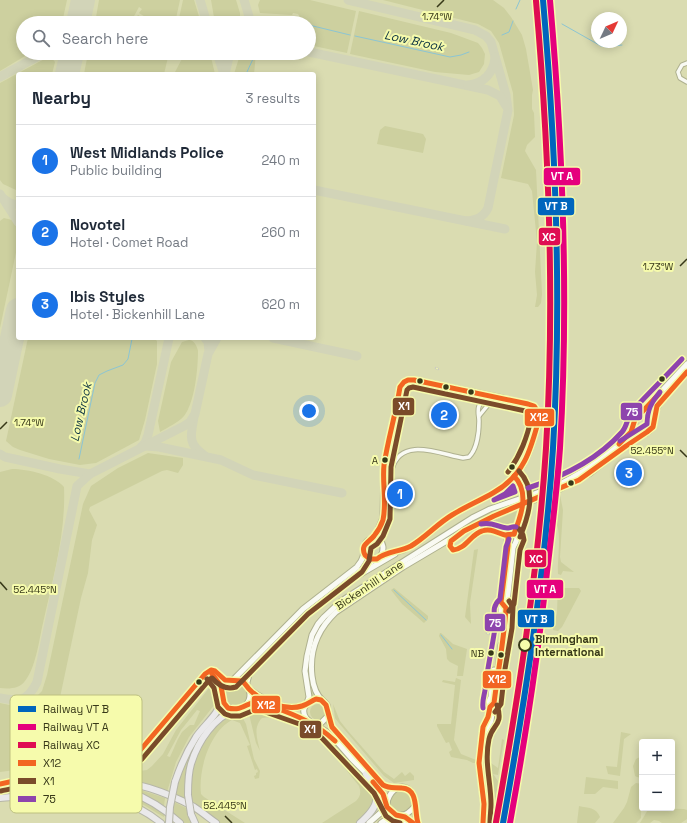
<!DOCTYPE html>
<html lang="en">
<head>
<meta charset="utf-8">
<style>
	body { margin:0; font-family:"Space Grotesk",sans-serif; background:#f6f6f7; color:#1f2937 }
	.controls { position:absolute; right:12px; bottom:12px; display:grid; overflow:hidden; border-radius:4px; box-shadow:0 2px 10px #0003 }
	.controls button { width:36px; height:36px; display:grid; place-items:center; padding:0; border:0; border-bottom:1px solid #e0e1e3; background:#fff; color:#1f2937; font:20px sans-serif }
	.compass { position:absolute; left:591px; top:12px; width:36px; height:36px; border-radius:50%; background:#fff; box-shadow:0 2px 10px #0003; rotate:46deg }
	.you { position:absolute; left:309px; top:411px; width:14px; height:14px; margin:-10px; border:3px solid #fff; border-radius:50%; background:#1a73e8; box-shadow:0 0 0 6px #1a73e833 }
	.badge { display:grid; place-items:center; width:26px; height:26px; border-radius:50%; background:#1a73e8; color:#fff; font-size:13px; font-weight:700 }
	.pin { position:absolute; translate:-50% -50%; border:2px solid #fff; box-shadow:0 1px 4px #0006 }
	.list { margin:0; padding:0; list-style:none }
	h2 { display:flex; justify-content:space-between; align-items:center; height:52px; margin:0; padding:0 16px; font-size:17px }
	h2 small { font-size:13px; font-weight:400; color:#747a83 }
	.list li { display:grid; grid-template-columns:26px 1fr auto; gap:12px; align-items:center; box-sizing:border-box; height:72px; padding:0 16px; border-top:1px solid #e0e1e3 }
	.list b { display:block; font-size:15px; white-space:nowrap }
	.list p { margin:0; font-size:13px; white-space:nowrap; color:#747a83 }
	.list em { font-size:13px; font-style:normal; color:#747a83 }
	.icon { flex:none; width:22px; height:22px; fill:none; stroke:currentColor; stroke-width:2; stroke-linecap:round; stroke-linejoin:round }
	.map { position:relative; flex:none; width:687px; height:823px; overflow:hidden }
	.search { position:absolute; background:#fff; box-shadow:0 2px 10px #0003; left:16px; top:16px; width:300px; height:44px; display:flex; align-items:center; gap:10px; box-sizing:border-box; padding:0 14px; border-radius:22px; color:#747a83; font-size:15px }
	.panel { position:absolute; background:#fff; box-shadow:0 2px 10px #0003; left:16px; top:72px; width:300px; height:268px; border-radius:4px }
	.map>svg:first-child { display:block }
	.green { fill:#cdd09f; fill-rule:evenodd }
	.lines { fill:none; stroke-linecap:round; stroke-linejoin:round }
	.stream { stroke:#8cc5d3; stroke-width:1 }
	.taxiway { stroke:#d2d4b8; stroke-width:9 }
	.runway { stroke:#d2d4b8; stroke-width:24 }
	.secondary-tunnel { stroke:#b9bb92; stroke-width:5; stroke-dasharray:5 2.5; stroke-linecap:butt }
	.street-casing { stroke:#afb18f; stroke-width:5.5 }
	.secondary-casing { stroke:#afb18f; stroke-width:7 }
	.highway-casing { stroke:#b6b6a8; stroke-width:8 }
	.street { stroke:#f9faf3; stroke-width:3.5 }
	.secondary { stroke:#f9faf3; stroke-width:5 }
	.highway { stroke:#eae9ea; stroke-width:6 }
	.rail-casing { stroke:#cbcbbf; stroke-width:2.5 }
	.rail { stroke:#f6fbac; stroke-width:1; stroke-dasharray:3; stroke-linecap:butt }
	.secondary-bridge-casing { stroke:#afb18f; stroke-width:7; stroke-linecap:butt }
	.highway-bridge-casing { stroke:#b6b6a8; stroke-width:8; stroke-linecap:butt }
	.secondary-bridge { stroke:#f9faf3; stroke-width:5 }
	.highway-bridge { stroke:#eae9ea; stroke-width:6 }
	.bus-1-casing { stroke:#f6fbac; stroke-width:8 }
	.bus-2-casing { stroke:#f6fbac; stroke-width:8 }
	.bus-3-casing { stroke:#f6fbac; stroke-width:8 }
	.bus-1 { stroke:#f26522; stroke-width:5 }
	.bus-2 { stroke:#7a4b2a; stroke-width:5 }
	.bus-3 { stroke:#8e44ad; stroke-width:5 }
	.rail-1-casing { stroke:#f6fbac; stroke-width:9 }
	.rail-2-casing { stroke:#f6fbac; stroke-width:9 }
	.rail-3-casing { stroke:#f6fbac; stroke-width:9 }
	.rail-1 { stroke:#0065bd; stroke-width:6 }
	.rail-2 { stroke:#e5007d; stroke-width:6 }
	.rail-3 { stroke:#df0d52; stroke-width:6 }
	.ticks { fill:none; stroke:#373818; stroke-width:1.5 }
	.bus-dot { fill:#373818; stroke:#f6fbac; stroke-width:1.5 }
	.stop-dot { fill:#f6fbac; stroke:#373818; stroke-width:2 }
	.labels { text-anchor:middle; stroke-width:4; stroke-linejoin:round; paint-order:stroke }
	.bus-label { font-size:10px; fill:#373818; stroke:#f6fbac; text-anchor:end }
	.street-label { font-size:11px; fill:#373818; stroke:#f6fbac }
	.stop-label { font-size:11px; font-weight:bold; fill:#373818; stroke:#f6fbac; text-anchor:start }
	.water-label { font-size:12px; font-style:italic; fill:#093040; stroke:#f6fbac }
	.key { fill:#f6fbac; stroke:#bdc080; stroke-width:1 }
	.key-label { font-size:11px; fill:#373818 }
	.ticks-label { font-size:10px; text-anchor:middle; fill:#373818; stroke:#f6fbac; stroke-width:4; stroke-linejoin:round; paint-order:stroke }
	.line-badge { stroke:#f6fbac; stroke-width:1.5 }
	.badge-label { font-size:11px; text-anchor:middle; font-weight:bold; fill:#fff }
</style>
</head>
<body>
<div class="map">
<svg width="687" height="823" viewBox="0 0 687 823">
	<rect width="100%" height="100%" fill="#dadcb1"/>
	<g class="green">
		<path d="M0,0H67L62,23H23V53H30L0,71Z"/>
		<path d="M99,0H180L175,23H155L139,13L142,9L139,7L133,18L135,19L138,15L150,23H95Z"/>
		<path d="M183,0H194L201,23H178Z"/>
		<path d="M211,0H236L240,13V23H215Z"/>
		<path d="M260,0H310L356,11L347,53L309,45V23H289L287,17L298,19L300,17L298,14L293,13L292,15L260,13L258,5Z"/>
		<path d="M383,0H493L504,8L511,17L522,35L526,49L533,90L532,95V109L534,113L535,137L527,145L525,151L536,170L542,294L541,303L538,307H535L537,295L535,272L537,242L532,191L528,184L501,178L514,115L513,93L499,43L491,31L478,24Z"/>
		<path d="M359,11L451,33L470,40L478,43L482,48L485,54L484,64L479,72L469,75L435,72L350,54Z"/>
		<path d="M88,53H169L164,74H84Z"/>
		<path d="M185,53H210L215,74H188L186,72L185,74H174Z"/>
		<path d="M245,53H256L254,74H234L239,58Z"/>
		<path d="M50,56L55,62L52,74H18V189L16,190L3,184L0,180V83Z"/>
		<path d="M385,126L423,134L426,139L423,153L377,144L380,130Z"/>
		<path d="M4,218L12,220L18,224V243L0,328V221Z"/>
		<path d="M28,338H154L157,341V364L145,420L139,440L96,463L80,465L49,459L20,450L13,447L6,441Z"/>
		<path d="M189,340C194,340 197,346 198,351C198,368 195,402 184,416C178,423 168,427 160,432L158,421L171,362L182,342Z"/>
		<path d="M148,453L183,458V465L178,473L167,470L162,471L90,507L89,510L97,525L92,540L88,573L81,598L51,740L44,755L23,769L0,772V703L19,707L30,703L42,691L47,675L83,504L91,486L118,468Z"/>
		<path d="M12,469C28,469 54,475 64,487C66,533 53,578 43,623C39,640 36,667 25,681C19,689 9,689 0,688V472Z"/>
		<path d="M560,495L563,510L560,557L561,562L574,572L563,571L561,575L558,574C557,562 562,533 556,523V496Z"/>
		<path d="M518,501L517,504C456,532 401,567 344,603L335,610L312,646L309,669L311,689L314,697H311C307,667 304,641 327,617C332,611 338,607 343,602L479,517L497,508Z"/>
		<path d="M516,511H517C514,520 514,529 503,531L492,526L487,527L486,525Z"/>
		<path d="M478,549L470,603L471,624L465,617L474,550Z"/>
		<path d="M558,581H561V588H579L581,591L562,627L558,631L553,630L557,613Z"/>
		<path d="M394,588L428,616V619L424,623L402,604L391,590Z"/>
		<path d="M440,633H441L453,644L467,649L463,676H457L458,666L450,662L447,659L446,649L439,636Z"/>
		<path d="M456,678L461,680L454,740L461,754L476,760L475,763H473L467,760L451,757L449,752L452,750L449,742L446,743L437,726V724H451L455,685L442,682L443,680L455,682Z"/>
		<circle cx="236" cy="694" r="11"/>
		<path d="M213,683V692L215,694V704L189,737L176,762L167,792L140,781L90,774L68,776L44,781L43,778L73,771L108,768L126,764L139,771L147,770L152,766L163,754L176,730ZM197,710L200,711L194,725H190L182,732L178,739L170,757L167,756L181,730Z"/>
		<circle cx="318" cy="712" r="8"/>
		<path d="M258,704L302,721L322,731L328,736L370,783L375,804L359,823H322L356,801C361,796 361,792 359,786L320,737C305,725 282,714 262,718C253,727 257,739 260,751L256,743L248,710L250,706H258Z"/>
		<path d="M333,704L340,721L348,731L384,772L394,779L402,772L405,776L410,772L414,776V780L394,783L384,776L338,722L335,718Z"/>
		<path d="M223,706L229,710L197,745L187,798H185L186,801L174,795C179,776 186,757 197,740C204,728 218,719 223,706Z"/>
		<path d="M234,712L240,713L246,724L254,759L260,771L259,778L255,779L254,776L256,775V773L258,772L257,769L255,770L247,746L250,745L240,723L232,720C210,731 198,770 201,794L204,797L245,823H220L193,805C187,774 197,741 221,720C224,717 230,715 234,712Z"/>
		<path d="M621,732L631,734L624,739L620,776L608,774L606,766L617,767Z"/>
		<path d="M502,739L504,740L498,775L493,774L498,781L493,823H487L489,804L484,778L483,762L486,757L489,743H492L488,761L498,768Z"/>
		<path d="M642,756V778L637,777L635,776L633,766L636,759Z"/>
		<path d="M586,777L618,781V789L603,787L595,794H584Z"/>
		<path d="M85,779L122,784L165,798L164,806C137,789 117,784 85,779Z"/>
		<path d="M636,783L642,784L641,818L636,823H613L624,808L627,802L631,787Z"/>
		<path d="M66,786C83,786 100,786 116,790C134,794 149,804 164,813V817C156,813 148,807 140,803C116,794 91,790 66,788Z"/>
		<circle cx="401" cy="801" r="11"/>
		<path d="M174,802L186,808L192,823H183L173,813Z"/>
		<path d="M579,806C588,808 596,807 600,817L595,823H577Z"/>
		<path d="M649,808L684,809L687,810V819L681,823H662L659,821L654,820L650,823H640Z"/>
	</g>
	<g class="lines">
		<g class="stream">
			<path d="M516,9L520,0"/>
			<path d="M289,22L295,21L301,23"/>
			<path d="M562,24L601,46L607,47L622,45"/>
			<path d="M309,25L350,35"/>
			<path d="M502,35L509,32L513,21"/>
			<path d="M355,36L450,57L461,55L469,52"/>
			<path d="M246,74L253,59"/>
			<path d="M79,459L95,383L99,375L107,371L123,365L128,359L132,339"/>
			<path d="M394,590L426,620"/>
			<path d="M441,635L452,649"/>
		</g>
		<g class="taxiway">
			<path d="M200,0L207,23"/>
			<path d="M244,0L251,23"/>
			<path d="M348,0L475,30L486,36L491,42L506,95L508,110L488,208C483,218 476,220 466,221"/>
			<path d="M309,52L488,90L500,96L506,106"/>
			<path d="M217,53L224,74"/>
			<path d="M225,74L230,53"/>
			<path d="M0,77L44,53"/>
			<path d="M468,85C483,84 494,73 495,57"/>
			<path d="M314,190L505,229"/>
			<path d="M0,194L18,222"/>
			<path d="M4,199L10,203L18,205"/>
			<path d="M205,338L208,342L209,351"/>
			<path d="M273,338L357,356"/>
			<path d="M194,417C191,434 187,444 204,455"/>
			<path d="M146,446L159,447L221,460L253,475L342,493"/>
			<path d="M141,447L145,443L148,435L169,338"/>
			<path d="M0,454L5,457L60,469L90,474L94,472L184,426L190,422L195,414L208,354L217,338"/>
			<path d="M0,698C19,702 28,701 37,682L77,486L90,474"/>
		</g>
		<g class="runway">
			<path d="M78,23L83,0"/>
			<path d="M67,74L72,53"/>
			<path d="M0,395L18,310"/>
		</g>
		<g class="secondary-tunnel">
			<path d="M503,398L528,404"/>
			<path d="M501,645L504,629"/>
		</g>
		<g class="street-casing">
			<g id="street">
				<path d="M687,63L682,65L678,72L680,78L687,82"/>
				<path d="M479,416L488,405L501,398"/>
				<path d="M385,513L392,469C401,436 440,454 463,458L469,457C477,449 479,432 479,421C479,416 477,411 479,406C482,400 487,399 492,396"/>
			</g>
		</g>
		<g class="secondary-casing">
			<g id="secondary">
				<path d="M642,412L687,364"/>
				<path d="M654,418C657,399 675,386 687,372"/>
				<path d="M560,484C580,474 627,446 634,424"/>
				<path d="M560,489L589,474L625,446L649,431C658,424 654,412 642,412L636,416C632,426 637,432 646,433"/>
				<path d="M372,539L377,532L383,518L384,466L400,387C404,381 406,380 414,380L503,398"/>
				<path d="M454,539L451,541L450,546L453,550C463,551 471,535 481,531C494,527 500,536 508,535C510,534 512,533 514,534C520,539 515,542 513,548L507,603L501,608V629"/>
				<path d="M383,554C389,554 397,552 403,550C421,542 435,527 450,516C471,502 498,495 515,476C530,459 534,436 540,415L534,406L528,404"/>
				<path d="M359,575L395,554"/>
				<path d="M505,623L506,608L501,602L508,546L507,537L508,535"/>
				<circle cx="236" cy="695" r="14"/>
				<path d="M232,681L303,609L357,567C358,565 361,562 362,559C366,552 361,540 373,539C385,538 386,553 377,559C371,560 367,558 364,552"/>
				<path d="M247,686V682L250,671L294,626L306,614L375,559"/>
				<path d="M249,689C265,701 287,712 306,705"/>
				<path d="M323,701C315,694 313,685 312,676C309,650 318,629 336,612L403,567L462,532L504,512L534,500"/>
				<path d="M307,703L309,697L305,671L307,656L312,635L318,624L324,617L340,602L352,594L472,518L490,509L534,494"/>
				<path d="M247,705L251,702H257L308,720"/>
				<path d="M329,715L330,723L332,727L383,785L389,788L395,789"/>
				<path d="M314,724L321,723L328,716L327,705C317,691 297,705 306,718C310,724 321,728 327,732C336,740 344,750 352,759C364,772 381,785 387,802"/>
				<path d="M484,733L491,721L492,713L489,701L491,697L494,670"/>
				<path d="M415,806C411,811 406,816 400,815C372,814 396,772 412,793C418,801 413,813 418,823"/>
				<path d="M402,816L413,823"/>
				<path d="M369,823L385,809L387,804"/>
				<path d="M381,823L388,818L396,815"/>
				<path d="M388,823L396,820L407,823"/>
				<path d="M483,823L484,804L479,763L483,727L488,717L490,707L494,703L501,645"/>
			</g>
		</g>
		<g class="highway-casing">
			<g id="highway">
				<path d="M175,782C180,767 187,751 196,737C205,724 218,715 222,700"/>
				<path d="M68,783C110,779 149,795 180,823"/>
				<path d="M34,787C53,781 77,776 97,778C130,781 165,791 194,807C202,812 209,818 216,823"/>
				<path d="M0,791L37,787"/>
				<path d="M188,795C188,785 188,774 191,764C198,741 214,717 237,709"/>
				<path d="M0,798C22,797 45,792 67,792C101,792 135,802 161,823"/>
				<path d="M191,814L195,823"/>
				<path d="M360,823C382,803 379,798 366,774"/>
			</g>
		</g>
		<use href="#street" class="street"/>
		<use href="#secondary" class="secondary"/>
		<use href="#highway" class="highway"/>
		<g class="rail-casing">
			<g id="rail">
				<path d="M436,368L438,369"/>
				<path d="M487,633L489,634"/>
				<path d="M496,823L500,787L521,649"/>
				<path d="M509,823L523,756L533,694L548,577L554,512V414"/>
			</g>
		</g>
		<use href="#rail" class="rail"/>
		<g class="secondary-bridge-casing">
			<g id="secondary-bridge">
				<path d="M534,494L560,484"/>
				<path d="M534,500L560,489"/>
			</g>
		</g>
		<g class="highway-bridge-casing">
			<g id="highway-bridge">
				<path d="M188,795L191,814"/>
				<path d="M169,823L170,807L175,782"/>
			</g>
		</g>
		<use href="#secondary-bridge" class="secondary-bridge"/>
		<use href="#highway-bridge" class="highway-bridge"/>
		<g class="bus-1-casing">
			<g id="bus-1">
				<path d="M408,380H414L528,404L534,406L540,415C531,449 525,475 493,493C479,501 465,507 452,515C437,524 426,537 411,546C400,552 386,551 377,559H370L365,555C360,545 368,543 374,536C378,531 381,526 383,520C387,502 382,483 384,465C388,439 396,413 400,387L404,382Z"/>
				<path d="M619,444L631,432L636,416L642,412L659,394"/>
				<path d="M514,476C530,492 521,516 514,534"/>
				<path d="M514,534C511,534 508,535 505,535C497,533 491,528 482,531C471,534 466,549 453,550L450,546L451,541L464,531L494,516L579,480L626,446L647,432L653,427L657,406L687,372"/>
				<path d="M212,674L221,686L224,703L228,708C243,712 248,701 258,702C263,703 268,706 273,707C296,715 317,724 335,741"/>
				<path d="M373,782L383,794L387,807L396,815L405,817L413,823"/>
				<path d="M0,784C23,779 46,774 69,770C93,766 116,769 137,754L205,674L211,670L215,671L225,680L242,681C246,684 247,687 250,690C262,702 286,711 302,706C308,704 311,701 316,699L321,700L326,705L332,727L383,785C390,789 394,787 402,788C419,789 414,811 418,823"/>
				<path d="M483,823L484,804L479,763L483,727L488,717L490,707L494,703C498,671 504,640 506,608L501,602L508,546V535"/>
			</g>
		</g>
		<g class="bus-2-casing">
			<g id="bus-2">
				<path d="M519,471C537,490 529,515 520,537"/>
				<path d="M509,611L514,604L520,550L524,540L523,535L519,529"/>
				<path d="M207,679L214,688L218,707L225,714L231,716H240L257,709L305,726L320,736L374,793L386,816L393,821L400,823"/>
				<path d="M495,712L501,704L505,669L512,628L513,607L509,601"/>
				<path d="M1,791C25,786 48,781 71,777C96,773 122,775 142,759L210,679L212,678C218,685 226,690 236,687L308,614L362,572L369,561L371,548L377,544L383,536L390,519L391,467L407,390L409,388L413,387L530,412L532,416C527,437 521,455 508,472"/>
				<path d="M490,823C490,817 491,810 491,804C491,782 484,762 489,739C492,724 504,726 497,705"/>
			</g>
		</g>
		<g class="bus-3-casing">
			<g id="bus-3">
				<path d="M620,441L647,424C647,411 651,402 660,392"/>
				<path d="M513,486L515,492L494,500L505,494Z"/>
				<path d="M528,488C562,477 598,459 622,432C628,425 627,416 633,410C649,393 666,376 682,359"/>
				<path d="M481,524C493,521 498,528 507,528C511,528 512,526 516,527"/>
				<path d="M483,708C482,701 484,697 485,690C487,669 492,649 495,628C496,616 490,608 500,599L506,547L509,539"/>
			</g>
		</g>
		<use href="#bus-1" class="bus-1"/>
		<use href="#bus-2" class="bus-2"/>
		<use href="#bus-3" class="bus-3"/>
		<g class="rail-1-casing">
			<path id="rail-1" d="M503,823C525,700 545,573 553,448C562,299 556,149 543,0"/>
		</g>
		<g class="rail-2-casing">
			<path id="rail-2" d="M510,823C525,740 538,656 547,572C552,531 557,490 560,448C569,299 563,149 550,0"/>
		</g>
		<g class="rail-3-casing">
			<path id="rail-3" d="M496,822C518,699 538,572 546,448C555,299 549,149 536,1"/>
		</g>
		<use href="#rail-1" class="rail-1"/>
		<use href="#rail-2" class="rail-2"/>
		<use href="#rail-3" class="rail-3"/>
	</g>
	<path class="ticks" d="M437,7L444,0M680,266L687,259M0,429L7,422M680,450L687,457M0,582L7,590M225,816L232,823"/>
	<g class="bus-dot">
		<circle cx="662" cy="379" r="3.5"/>
		<circle cx="420" cy="381" r="3.5"/>
		<circle cx="446" cy="387" r="3.5"/>
		<circle cx="471" cy="392" r="3.5"/>
		<circle cx="385" cy="460" r="3.5"/>
		<circle cx="512" cy="467" r="3.5"/>
		<circle cx="571" cy="483" r="3.5"/>
		<circle cx="491" cy="653" r="3.5"/>
		<circle cx="501" cy="655" r="3.5"/>
		<circle cx="199" cy="682" r="3.5"/>
	</g>
	<circle class="stop-dot" cx="525" cy="645" r="6"/>
	<g class="labels">
		<g class="bus-label">
			<text x="378" y="464">A</text>
			<text x="484" y="657">NB</text>
		</g>
		<g class="street-label">
			<text transform="translate(369 585) rotate(-34)" y="4">Bickenhill Lane</text>
		</g>
		<g class="stop-label">
			<text x="535" y="643">Birmingham<tspan x="535" dy="13">International</tspan></text>
		</g>
		<g class="water-label">
			<text transform="translate(414 41) rotate(12)" y="4">Low Brook</text>
			<text transform="translate(81 412) rotate(-77)" y="4">Low Brook</text>
		</g>
	</g>
	<rect x="10" y="695" width="132" height="118" rx="6" class="key"/>
	<rect x="18" y="706" width="18" height="6" fill="#0065bd"/>
	<rect x="18" y="724" width="18" height="6" fill="#e5007d"/>
	<rect x="18" y="742" width="18" height="6" fill="#df0d52"/>
	<rect x="18" y="760" width="18" height="6" fill="#f26522"/>
	<rect x="18" y="778" width="18" height="6" fill="#7a4b2a"/>
	<rect x="18" y="796" width="18" height="6" fill="#8e44ad"/>
	<g class="key-label">
		<text x="43" y="713">Railway VT B</text>
		<text x="43" y="731">Railway VT A</text>
		<text x="43" y="749">Railway XC</text>
		<text x="43" y="767">X12</text>
		<text x="43" y="785">X1</text>
		<text x="43" y="803">75</text>
	</g>
	<g class="ticks-label">
		<text x="437" y="20">1.74°W</text>
		<text x="658" y="270">1.73°W</text>
		<text x="29" y="426">1.74°W</text>
		<text x="652" y="454">52.455°N</text>
		<text x="35" y="593">52.445°N</text>
		<text x="225" y="809">52.445°N</text>
	</g>
	<g class="line-badge">
		<rect x="543" y="167" width="38" height="19" rx="4" fill="#e5007d"/>
		<rect x="537" y="197" width="38" height="19" rx="4" fill="#0065bd"/>
		<rect x="538" y="227" width="23" height="19" rx="4" fill="#df0d52"/>
		<rect x="392" y="397" width="23" height="19" rx="4" fill="#7a4b2a"/>
		<rect x="620" y="402" width="23" height="19" rx="4" fill="#8e44ad"/>
		<rect x="524" y="408" width="31" height="19" rx="4" fill="#f26522"/>
		<rect x="524" y="549" width="23" height="19" rx="4" fill="#df0d52"/>
		<rect x="526" y="579" width="38" height="20" rx="4" fill="#e5007d"/>
		<rect x="517" y="609" width="38" height="19" rx="4" fill="#0065bd"/>
		<rect x="484" y="613" width="22" height="19" rx="4" fill="#8e44ad"/>
		<rect x="482" y="670" width="30" height="19" rx="4" fill="#f26522"/>
		<rect x="251" y="695" width="30" height="19" rx="4" fill="#f26522"/>
		<rect x="299" y="720" width="23" height="19" rx="4" fill="#7a4b2a"/>
	</g>
	<g class="badge-label">
		<text x="562" y="180">VT A</text>
		<text x="556" y="210">VT B</text>
		<text x="549" y="241">XC</text>
		<text x="404" y="410">X1</text>
		<text x="632" y="416">75</text>
		<text x="539" y="421">X12</text>
		<text x="536" y="563">XC</text>
		<text x="545" y="593">VT A</text>
		<text x="536" y="623">VT B</text>
		<text x="495" y="627">75</text>
		<text x="497" y="683">X12</text>
		<text x="266" y="709">X12</text>
		<text x="310" y="733">X1</text>
	</g>
</svg>
<div class="controls">
<button>+</button>
<button>−</button>
</div>
<svg class="compass" viewBox="-18 -18 36 36"><path d="M0-13l5 13h-10z" fill="#e53935"/><path d="M0 13l5-13h-10z" fill="#747a83"/></svg>
<div class="you"></div>
<div class="pin badge" style="left:400px;top:494px">1</div>
<div class="pin badge" style="left:444px;top:415px">2</div>
<div class="pin badge" style="left:629px;top:473px">3</div>
<div class="search"><svg class="icon" aria-label="search" viewBox="0 0 24 24"><circle cx="10" cy="10" r="6"/><path d="M15 15l6 6"/></svg>Search here</div>
<section class="panel">
<h2>Nearby<small>3 results</small></h2>
<ul class="list">
<li><span class="badge">1</span><div><b>West Midlands Police</b><p>Public building</p></div><em>240 m</em></li>
<li><span class="badge">2</span><div><b>Novotel</b><p>Hotel · Comet Road</p></div><em>260 m</em></li>
<li><span class="badge">3</span><div><b>Ibis Styles</b><p>Hotel · Bickenhill Lane</p></div><em>620 m</em></li>
</ul>
</section>
</div>
</body>
</html>
